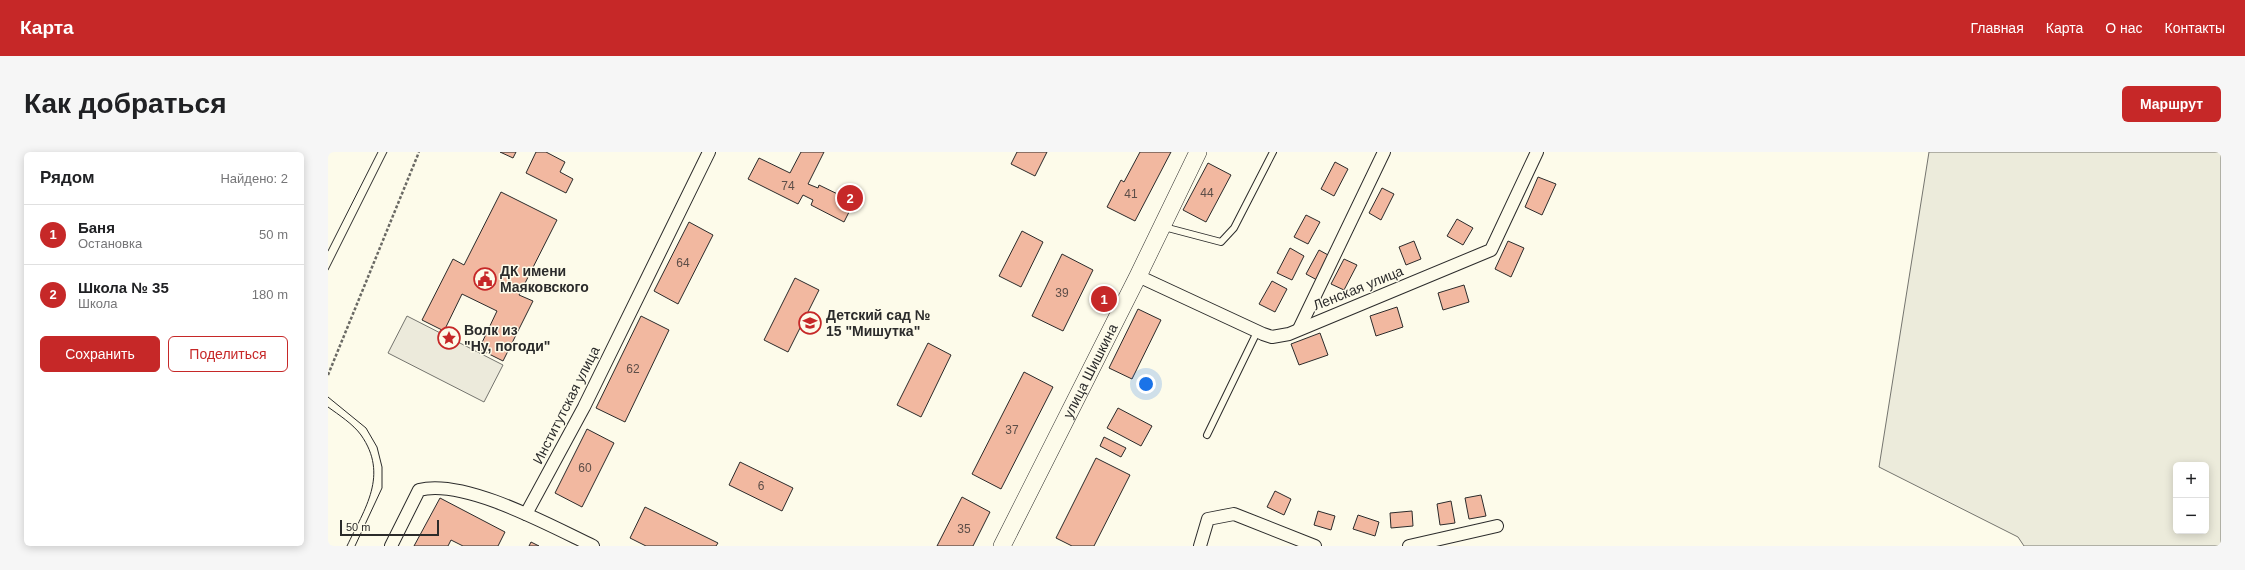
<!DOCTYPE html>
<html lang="ru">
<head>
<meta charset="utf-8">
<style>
	body { margin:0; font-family:Helvetica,sans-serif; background:#f6f6f6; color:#202124 }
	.controls { position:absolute; right:12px; bottom:12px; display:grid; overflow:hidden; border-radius:6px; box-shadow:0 2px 10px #0003 }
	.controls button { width:36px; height:36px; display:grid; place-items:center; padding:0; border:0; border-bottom:1px solid #e0e0e0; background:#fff; color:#202124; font:20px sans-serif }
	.scale { position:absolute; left:12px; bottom:10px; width:99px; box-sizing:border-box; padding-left:4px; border:2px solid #2b2b2b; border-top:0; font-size:11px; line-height:14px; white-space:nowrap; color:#2b2b2b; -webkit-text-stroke:3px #fdfbea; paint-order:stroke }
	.you { position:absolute; left:818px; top:232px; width:14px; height:14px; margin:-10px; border:3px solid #fff; border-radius:50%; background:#1a73e8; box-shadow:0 0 0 6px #1a73e833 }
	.badge { display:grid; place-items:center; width:26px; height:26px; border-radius:50%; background:#c62828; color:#fff; font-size:13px; font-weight:700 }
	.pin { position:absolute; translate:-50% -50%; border:2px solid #fff; box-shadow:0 1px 4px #0006 }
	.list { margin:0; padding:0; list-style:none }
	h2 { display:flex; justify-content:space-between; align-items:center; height:52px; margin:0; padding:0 16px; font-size:17px }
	h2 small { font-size:13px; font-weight:400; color:#757577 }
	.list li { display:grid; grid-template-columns:26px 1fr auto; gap:12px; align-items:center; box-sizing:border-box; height:60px; padding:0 16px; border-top:1px solid #e0e0e0 }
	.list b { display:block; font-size:15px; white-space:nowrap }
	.list p { margin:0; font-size:13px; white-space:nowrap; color:#757577 }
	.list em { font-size:13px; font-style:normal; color:#757577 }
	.actions { display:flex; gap:8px; padding:12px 16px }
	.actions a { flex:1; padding:9px 0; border:1px solid #c62828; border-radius:6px; text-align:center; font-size:14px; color:#c62828 }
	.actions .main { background:#c62828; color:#fff }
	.map { position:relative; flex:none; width:1893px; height:394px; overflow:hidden; border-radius:6px }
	header { display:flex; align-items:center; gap:24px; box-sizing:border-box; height:56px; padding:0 20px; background:#c62828; color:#fff }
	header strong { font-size:19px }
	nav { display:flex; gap:22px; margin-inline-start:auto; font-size:14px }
	.intro { display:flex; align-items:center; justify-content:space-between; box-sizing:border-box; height:96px; padding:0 24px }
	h1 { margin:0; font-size:28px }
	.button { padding:10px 18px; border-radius:6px; background:#c62828; color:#fff; font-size:14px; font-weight:700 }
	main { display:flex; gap:24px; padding:0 24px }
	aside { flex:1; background:#fff; border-radius:6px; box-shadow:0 2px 10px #0003 }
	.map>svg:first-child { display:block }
	.green { fill:#ecebdb; stroke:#74746e; fill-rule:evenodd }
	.parking { fill:#eceadb; stroke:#74746e }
	.building { fill:#f2b8a0; stroke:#2b2b2b }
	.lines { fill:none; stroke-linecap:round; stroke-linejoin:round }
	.service-casing { stroke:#2b2b2b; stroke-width:8 }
	.minor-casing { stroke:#2b2b2b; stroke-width:14 }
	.secondary-casing { stroke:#2b2b2b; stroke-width:18 }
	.path { stroke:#6a6964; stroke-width:2.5; stroke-dasharray:3 2; stroke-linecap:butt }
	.service { stroke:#fdfbea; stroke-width:6 }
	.minor { stroke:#fdfbea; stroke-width:12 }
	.secondary { stroke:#fdfbea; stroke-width:17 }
	.tram { stroke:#2b2b2b; stroke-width:1 }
	.labels { text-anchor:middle; stroke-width:3; stroke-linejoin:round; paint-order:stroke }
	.number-label { font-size:12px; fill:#5d4e48 }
	.poi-label { font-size:14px; font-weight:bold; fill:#2b2b2b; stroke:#fdfbea; text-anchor:start }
	.street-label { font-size:14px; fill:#2b2b2b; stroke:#fdfbea }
</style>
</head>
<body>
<header>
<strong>Карта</strong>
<nav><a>Главная</a><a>Карта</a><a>О нас</a><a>Контакты</a></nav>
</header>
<div class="intro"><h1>Как добраться</h1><a class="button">Маршрут</a></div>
<main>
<aside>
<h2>Рядом<small>Найдено: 2</small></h2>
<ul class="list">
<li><span class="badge">1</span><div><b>Баня</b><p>Остановка</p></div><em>50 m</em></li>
<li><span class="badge">2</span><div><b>Школа № 35</b><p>Школа</p></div><em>180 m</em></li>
</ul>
<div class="actions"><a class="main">Сохранить</a><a>Поделиться</a></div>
</aside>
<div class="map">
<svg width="1893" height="394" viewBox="0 0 1893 394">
	<rect width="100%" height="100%" fill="#fdfbea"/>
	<path class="green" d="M1601,0H1893V394H1696L1690,385L1551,315ZM1848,313H1878V379H1848Z"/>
	<path class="parking" d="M79,164L175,213L156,250L60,201Z"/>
	<g class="building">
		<path d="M172,0H188L185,6Z"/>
		<path d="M208,0H218L237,10L232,20L245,27L238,41L198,21Z"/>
		<path d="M473,0H496L480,32L490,36L491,33L526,50L516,70L483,53L485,48L475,43L470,52L420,27L431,6L462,21Z"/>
		<path d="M689,0H719L707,24L683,12Z"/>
		<path d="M812,0H843L807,69L779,55L793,28L796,30Z"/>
		<path d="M1007,10L1020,17L1006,44L993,37Z"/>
		<path d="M880,11L903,23L878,70L855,58Z"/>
		<path d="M1210,25L1228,32L1214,63L1197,55Z"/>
		<path d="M1054,36L1066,42L1053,68L1041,61Z"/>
		<path d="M173,40L229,68L191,143L205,149L175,209L151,197L169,159L134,142L116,179L94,168L125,107L136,113Z"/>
		<path d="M978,63L992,70L980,92L966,85Z"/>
		<path d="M1129,67L1145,76L1135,93L1119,84Z"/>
		<path d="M361,70L385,83L350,152L326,139Z"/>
		<path d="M694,79L715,90L693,135L671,124Z"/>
		<path d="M1086,89L1093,107L1078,113L1071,95Z"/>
		<path d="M1180,89L1196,96L1183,125L1167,117Z"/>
		<path d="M962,96L976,104L964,128L949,121Z"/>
		<path d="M991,98L1002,104L989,128L978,122Z"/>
		<path d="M734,102L765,118L735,179L704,164Z"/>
		<path d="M1016,107L1029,113L1016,138L1003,132Z"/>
		<path d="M467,126L491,138L460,200L436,188Z"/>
		<path d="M944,129L959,137L947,160L931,152Z"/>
		<path d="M1136,133L1141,150L1115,158L1110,141Z"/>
		<path d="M1069,155L1075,175L1048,184L1042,164Z"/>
		<path d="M810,157L833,168L804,227L781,216Z"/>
		<path d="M313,164L341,178L297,270L268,256Z"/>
		<path d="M992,181L1000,203L971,213L963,192Z"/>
		<path d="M600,191L623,203L593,265L569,253Z"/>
		<path d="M696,220L725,235L673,337L644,322Z"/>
		<path d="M790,256L824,274L813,294L779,276Z"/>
		<path d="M259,277L286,291L254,355L227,341Z"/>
		<path d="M776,285L798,296L793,305L772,294Z"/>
		<path d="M768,306L802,323L766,394H744L728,386Z"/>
		<path d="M412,310L465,336L454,359L401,333Z"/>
		<path d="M947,339L963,347L956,363L939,355Z"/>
		<path d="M1153,343L1158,364L1141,367L1137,346Z"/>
		<path d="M634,345L662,360L645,394H609Z"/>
		<path d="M112,346L177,380L170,394H135L123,388L120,394H86Z"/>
		<path d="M1123,349L1127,371L1112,373L1109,352Z"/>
		<path d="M317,355L390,391L388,394H318L302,386Z"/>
		<path d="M990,359L1007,364L1003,378L986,373Z"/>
		<path d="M1084,359L1085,374L1063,376L1062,361Z"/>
		<path d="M1030,363L1051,370L1047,384L1025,377Z"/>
		<path d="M203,390L211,394H201Z"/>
	</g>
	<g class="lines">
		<g class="service-casing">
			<g id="service">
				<path d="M836,75L893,90L906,76L945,0"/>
				<path d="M879,283L929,180"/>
			</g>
		</g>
		<g class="minor-casing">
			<g id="minor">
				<path d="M810,124L935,182L944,185L961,182L1163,98L1209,0"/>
				<path d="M971,177L1056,0"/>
				<path d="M198,362L256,255L381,0"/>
				<path d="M63,394L91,338C136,326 223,374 265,394"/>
				<path d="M872,394L880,367L906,362L987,394"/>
				<path d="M1081,394L1169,374"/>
			</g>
		</g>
		<g class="secondary-casing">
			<g id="secondary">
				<path id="s1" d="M674,394L810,124L870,0"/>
			</g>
		</g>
		<path class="path" d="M0,223L91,0"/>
		<use href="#service" class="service"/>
		<use href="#minor" class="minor"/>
		<use href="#secondary" class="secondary"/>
		<g class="tram">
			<path d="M0,99L50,0"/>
			<path d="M0,118L59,0"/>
			<path d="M0,245L38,276L49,295L54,315V336L27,394"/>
			<path d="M0,255C11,263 25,272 33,283C61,323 37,356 19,394"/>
		</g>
	</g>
	<defs>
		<g id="civic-ring" transform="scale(1.15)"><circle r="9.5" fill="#fdfbea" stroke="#c62828" stroke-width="1.5"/><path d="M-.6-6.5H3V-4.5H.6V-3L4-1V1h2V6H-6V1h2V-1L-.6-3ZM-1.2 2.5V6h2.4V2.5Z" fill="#c62828"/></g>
		<g id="school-ring" transform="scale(1.15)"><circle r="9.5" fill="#fdfbea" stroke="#c62828" stroke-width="1.5"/><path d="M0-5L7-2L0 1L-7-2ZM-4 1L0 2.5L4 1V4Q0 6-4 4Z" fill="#c62828"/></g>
		<g id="sight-ring" transform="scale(1.15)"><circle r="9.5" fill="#fdfbea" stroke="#c62828" stroke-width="1.5"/><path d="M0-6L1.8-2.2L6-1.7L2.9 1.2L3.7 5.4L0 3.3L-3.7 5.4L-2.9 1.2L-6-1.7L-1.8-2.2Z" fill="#c62828"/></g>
	</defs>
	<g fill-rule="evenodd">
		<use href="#civic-ring" x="157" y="127"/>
		<use href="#school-ring" x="482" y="171"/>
		<use href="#sight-ring" x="121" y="186"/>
	</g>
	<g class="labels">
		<g class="number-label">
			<text x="460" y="38">74</text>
			<text x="879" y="45">44</text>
			<text x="803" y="46">41</text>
			<text x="355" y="115">64</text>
			<text x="734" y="145">39</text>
			<text x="305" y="221">62</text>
			<text x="684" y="282">37</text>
			<text x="257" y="320">60</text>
			<text x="433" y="338">6</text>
			<text x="636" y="381">35</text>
		</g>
		<g class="poi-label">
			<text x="172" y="124">ДК имени<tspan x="172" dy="16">Маяковского</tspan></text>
			<text x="498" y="168">Детский сад №<tspan x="498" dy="16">15 "Мишутка"</tspan></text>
			<text x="136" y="183">Волк из<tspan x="136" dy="16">"Ну, погоди"</tspan></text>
		</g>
		<g class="street-label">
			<text transform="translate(1030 136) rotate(-22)" y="5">Ленская улица</text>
			<text dy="5" stroke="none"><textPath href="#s1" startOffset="196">улица Шишкина</textPath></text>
			<text transform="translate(238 253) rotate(-63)" y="5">Институтская улица</text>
		</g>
	</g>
</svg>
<div class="controls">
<button>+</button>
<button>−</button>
</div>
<div class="scale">50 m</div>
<div class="you"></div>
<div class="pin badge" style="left:776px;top:147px">1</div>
<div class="pin badge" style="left:522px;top:46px">2</div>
</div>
</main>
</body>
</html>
